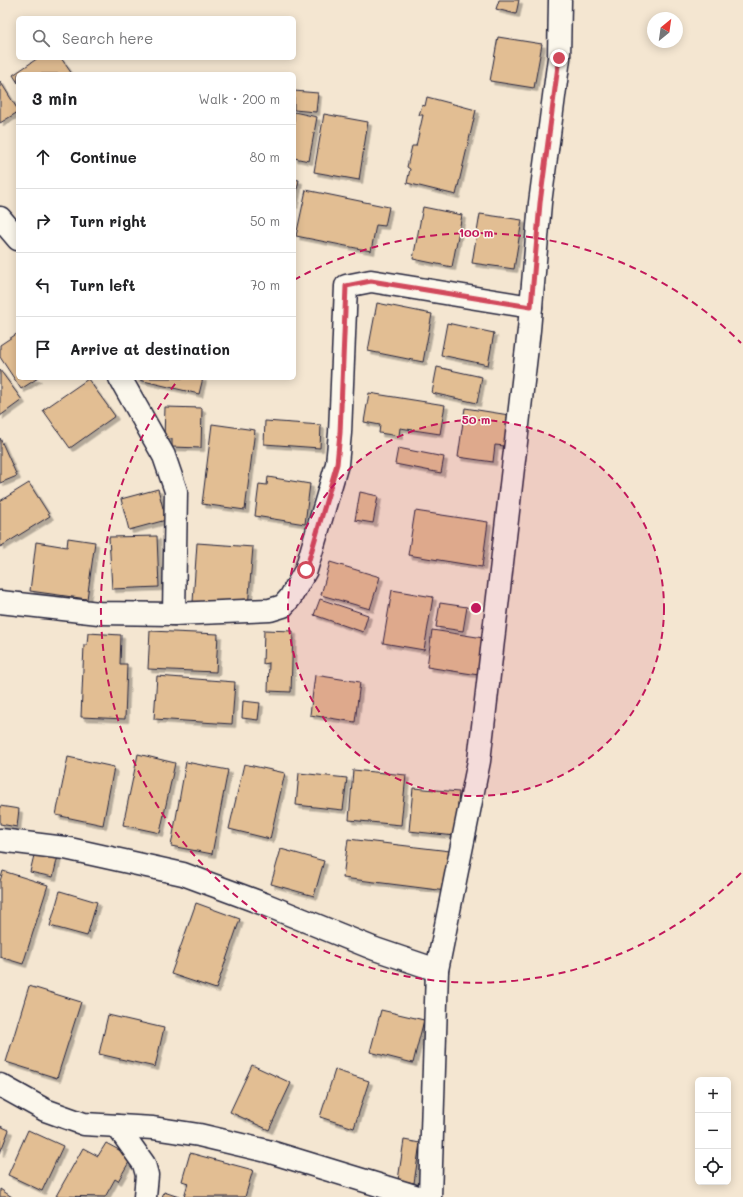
<!DOCTYPE html>
<html lang="en">
<head>
<meta charset="utf-8">
<style>
	body { margin:0; font-family:Mali,sans-serif; background:#f2f2f2; color:#202124 }
	.controls { position:absolute; right:12px; bottom:12px; display:grid; overflow:hidden; border-radius:6px; box-shadow:0 2px 10px #0003 }
	.controls button { width:36px; height:36px; display:grid; place-items:center; padding:0; border:0; border-bottom:1px solid #e0e0e0; background:#fff; color:#202124; font:20px sans-serif }
	.compass { position:absolute; left:647px; top:12px; width:36px; height:36px; border-radius:50%; background:#fff; box-shadow:0 2px 10px #0003; rotate:29deg }
	.stop { position:absolute; width:12px; height:12px; margin:-9px; border:3px solid #d1495b; border-radius:50%; background:#fff }
	.stop.end { background:#d1495b; border-color:#fff; box-shadow:0 1px 4px #0008 }
	.list { margin:0; padding:0; list-style:none }
	h2 { display:flex; justify-content:space-between; align-items:center; height:52px; margin:0; padding:0 16px; font-size:17px }
	h2 small { font-size:13px; font-weight:400; color:#757577 }
	.list li { display:grid; grid-template-columns:26px 1fr auto; gap:12px; align-items:center; box-sizing:border-box; height:64px; padding:0 16px; border-top:1px solid #e0e0e0 }
	.list b { display:block; font-size:15px; white-space:nowrap }
	.list em { font-size:13px; font-style:normal; color:#757577 }
	.icon { flex:none; width:22px; height:22px; fill:none; stroke:currentColor; stroke-width:2; stroke-linecap:round; stroke-linejoin:round }
	.map { position:relative; flex:none; width:743px; height:1197px; overflow:hidden }
	.search { position:absolute; background:#fff; box-shadow:0 2px 10px #0003; left:16px; top:16px; width:280px; height:44px; display:flex; align-items:center; gap:10px; box-sizing:border-box; padding:0 14px; border-radius:6px; color:#757577; font-size:15px }
	.panel { position:absolute; background:#fff; box-shadow:0 2px 10px #0003; left:16px; top:72px; width:280px; height:308px; border-radius:6px }
	.map>svg:first-child { display:block }
	.building { fill:#e2be93; stroke:#22223b; filter:url(#shadow) }
	.lines { fill:none; stroke-linecap:round; stroke-linejoin:round }
	.street-casing { stroke:#22223b; stroke-width:25 }
	.street { stroke:#fbf7ec; stroke-width:22 }
	.route { stroke:#d1495b; stroke-width:5 }
	.ring { fill:none; stroke:#c2185b; stroke-width:2; stroke-dasharray:7 5 }
	.centre { fill:#c2185b; stroke:#fbf7ec; stroke-width:2 }
	.ring-label { font-size:12px; text-anchor:middle; font-weight:bold; fill:#c2185b; stroke:#fbf7ec; stroke-width:3; stroke-linejoin:round; paint-order:stroke }
</style>
</head>
<body>
<div class="map">
<svg width="743" height="1197" viewBox="0 0 743 1197">
	<defs>
		<filter id="shadow"><feDropShadow dx="3.5" dy="3.5" stdDeviation="0" flood-color="#0004"/></filter>
	</defs>
	<rect width="100%" height="100%" fill="#f4e6d1"/>
	<filter id="ink" filterUnits="userSpaceOnUse"><feTurbulence type="fractalNoise" baseFrequency=".025" numOctaves="2"/><feDisplacementMap in="SourceGraphic" scale="8" xChannelSelector="R" yChannelSelector="G"/><feConvolveMatrix kernelMatrix="1 2 1 2 8 2 1 2 1" color-interpolation-filters="sRGB"/></filter>
	<g filter="url(#ink)">
		<g class="building">
			<path d="M499,0H519L516,14L496,9Z"/>
			<path d="M498,37L542,44L534,88L490,81Z"/>
			<path d="M38,58H61L72,74H18V83L13,75Z"/>
			<path d="M0,81L18,110V112L0,123Z"/>
			<path d="M294,91L318,93L316,112L294,110Z"/>
			<path d="M427,97L476,110L456,195L407,183L410,169L407,167L412,146H416L423,115H419L422,105L425,106Z"/>
			<path d="M294,112L317,117L309,161L294,158Z"/>
			<path d="M324,114L368,122L359,180L314,172Z"/>
			<path d="M294,179L299,180L294,205Z"/>
			<path d="M306,190L389,207L385,226L376,225L371,251L296,236Z"/>
			<path d="M423,207L462,215L452,267L413,259Z"/>
			<path d="M480,214L522,220L514,269L472,263Z"/>
			<path d="M377,303L432,314L423,362L368,351Z"/>
			<path d="M447,323L494,333L488,365L441,355Z"/>
			<path d="M18,333V378H38L21,389L0,357V345Z"/>
			<path d="M437,367L482,377L477,403L432,393Z"/>
			<path d="M0,370L22,400L0,416Z"/>
			<path d="M135,378H203L199,394L135,379Z"/>
			<path d="M88,379L115,416L70,448L43,410Z"/>
			<path d="M369,393L445,405L440,434L400,428L399,436L379,433L380,425L364,422Z"/>
			<path d="M165,407L202,408L201,448L172,447V439L164,438Z"/>
			<path d="M465,408L509,415L505,446L495,445L493,462L458,457Z"/>
			<path d="M265,421L321,425L320,448L264,444Z"/>
			<path d="M212,424L255,430L245,510L202,504Z"/>
			<path d="M0,438L17,476L0,483Z"/>
			<path d="M398,448L444,457L441,473L395,464Z"/>
			<path d="M268,477L310,484L305,524L255,516L259,484L267,485Z"/>
			<path d="M29,483L50,516L0,547V501Z"/>
			<path d="M158,489L166,520L129,530L121,499Z"/>
			<path d="M360,492L378,496L373,523L355,520Z"/>
			<path d="M415,511L488,522L482,567L408,555Z"/>
			<path d="M157,536L159,587L112,589L109,537Z"/>
			<path d="M68,538L95,542L87,599L30,591L36,542L67,547Z"/>
			<path d="M197,543L253,547L248,607L193,602Z"/>
			<path d="M330,562L380,577L370,609L321,595Z"/>
			<path d="M392,590L433,597L424,650L383,643Z"/>
			<path d="M320,599L368,615L363,632L314,615Z"/>
			<path d="M440,603L467,607L463,631L436,627Z"/>
			<path d="M264,630L293,631L291,692L268,691L269,663L263,664Z"/>
			<path d="M432,630L490,639L485,676L427,667Z"/>
			<path d="M150,631L218,634L216,672L148,669Z"/>
			<path d="M88,633L121,635L120,664H127L125,719L81,717L84,645H87Z"/>
			<path d="M315,675L360,682L355,722L310,715Z"/>
			<path d="M157,676L235,682L232,724L154,719Z"/>
			<path d="M243,701L260,703L258,720L242,718Z"/>
			<path d="M138,754L175,763L160,833L123,825Z"/>
			<path d="M68,757L114,767L103,825L56,815Z"/>
			<path d="M186,762L228,770L212,854L171,846Z"/>
			<path d="M244,764L285,773L270,839L229,829Z"/>
			<path d="M353,770L406,775L401,825L349,820Z"/>
			<path d="M299,773L347,778L343,810L296,805Z"/>
			<path d="M413,788L459,792L455,836L409,831Z"/>
			<path d="M0,806L19,809L17,827L0,824Z"/>
			<path d="M348,839L450,851L446,891L343,878Z"/>
			<path d="M281,849L324,861L314,896L271,884Z"/>
			<path d="M35,851L58,856L53,877L30,872Z"/>
			<path d="M3,871L48,885L23,964L0,957V881Z"/>
			<path d="M60,891L97,902L87,936L50,926Z"/>
			<path d="M196,903L240,919L216,989L171,974Z"/>
			<path d="M29,986L81,1002L57,1078L6,1062Z"/>
			<path d="M381,1010L424,1020L413,1063L370,1052Z"/>
			<path d="M108,1015L164,1028L155,1067L99,1054Z"/>
			<path d="M252,1065L291,1083L269,1130L230,1112Z"/>
			<path d="M335,1070L369,1081L354,1128L320,1117Z"/>
			<path d="M0,1126L9,1130L0,1153Z"/>
			<path d="M28,1130L63,1146L42,1191L8,1175Z"/>
			<path d="M404,1140L420,1143L414,1183L398,1180Z"/>
			<path d="M106,1143L132,1157L118,1181L115,1179L105,1197L56,1196L83,1148L98,1156Z"/>
			<path d="M190,1153L253,1170L245,1197H184L188,1183L182,1181Z"/>
			<path d="M0,1189L12,1197H0Z"/>
			<path d="M164,1192L179,1197H162Z"/>
		</g>
		<g class="lines">
			<g class="street-casing">
				<g id="street">
					<path d="M0,218L18,239"/>
					<path d="M120,378L164,456L176,491L174,614"/>
					<path d="M0,602L99,613L174,614L270,610L283,606L290,598L306,570L337,464L340,433L346,286L371,281L531,307"/>
					<path d="M0,840L65,848L183,874L264,904L375,949L437,970"/>
					<path d="M0,1085L45,1110L84,1124L153,1128L199,1135L267,1151L418,1197"/>
					<path d="M117,1126L144,1164L147,1175L145,1197"/>
					<path d="M430,1197L437,970L479,761L529,330L540,203L559,58L560,0"/>
				</g>
			</g>
			<use href="#street" class="street"/>
		</g>
	</g>
	<g class="lines" filter="url(#ink)">
		<path class="route" d="M306,570L337,464L340,433L346,286L371,281L531,307L540,203L559,58"/>
	</g>
	<circle cx="476" cy="608" r="188" fill="#c2185b" fill-opacity=".12"/>
	<g class="ring">
		<circle cx="476" cy="608" r="188"/>
		<path d="M741 873A375 375 0 0 1 178 380M294 280A375 375 0 0 1 741 343"/>
	</g>
	<circle cx="476" cy="608" r="6" class="centre"/>
	<g class="ring-label">
		<text x="476" y="237">100 m</text>
		<text x="476" y="424">50 m</text>
	</g>
</svg>
<div class="controls">
<button>+</button>
<button>−</button>
<button><svg class="icon" aria-label="locate" viewBox="0 0 24 24"><circle cx="12" cy="12" r="6"/><path d="M12 2v4M12 18v4M2 12h4M18 12h4"/></svg></button>
</div>
<svg class="compass" viewBox="-18 -18 36 36"><path d="M0-13l5 13h-10z" fill="#e53935"/><path d="M0 13l5-13h-10z" fill="#757577"/></svg>
<div class="stop" style="left:306px;top:570px"></div>
<div class="stop end" style="left:559px;top:58px"></div>
<div class="search"><svg class="icon" aria-label="search" viewBox="0 0 24 24"><circle cx="10" cy="10" r="6"/><path d="M15 15l6 6"/></svg>Search here</div>
<section class="panel">
<h2>3 min<small>Walk · 200 m</small></h2>
<ul class="list">
<li><svg class="icon" aria-label="ahead" viewBox="0 0 24 24"><path d="M12 20V5M6 11l6-6 6 6"/></svg><div><b>Continue</b></div><em>80 m</em></li>
<li><svg class="icon" aria-label="right" viewBox="0 0 24 24"><path d="M7 20v-9h11M14 6l5 5-5 5"/></svg><div><b>Turn right</b></div><em>50 m</em></li>
<li><svg class="icon" aria-label="left" viewBox="0 0 24 24"><path d="M17 20v-9H6M10 6l-5 5 5 5"/></svg><div><b>Turn left</b></div><em>70 m</em></li>
<li><svg class="icon" aria-label="arrive" viewBox="0 0 24 24"><path d="M6 21V4h12l-3 4 3 4H6"/></svg><div><b>Arrive at destination</b></div></li>
</ul>
</section>
</div>
</body>
</html>
